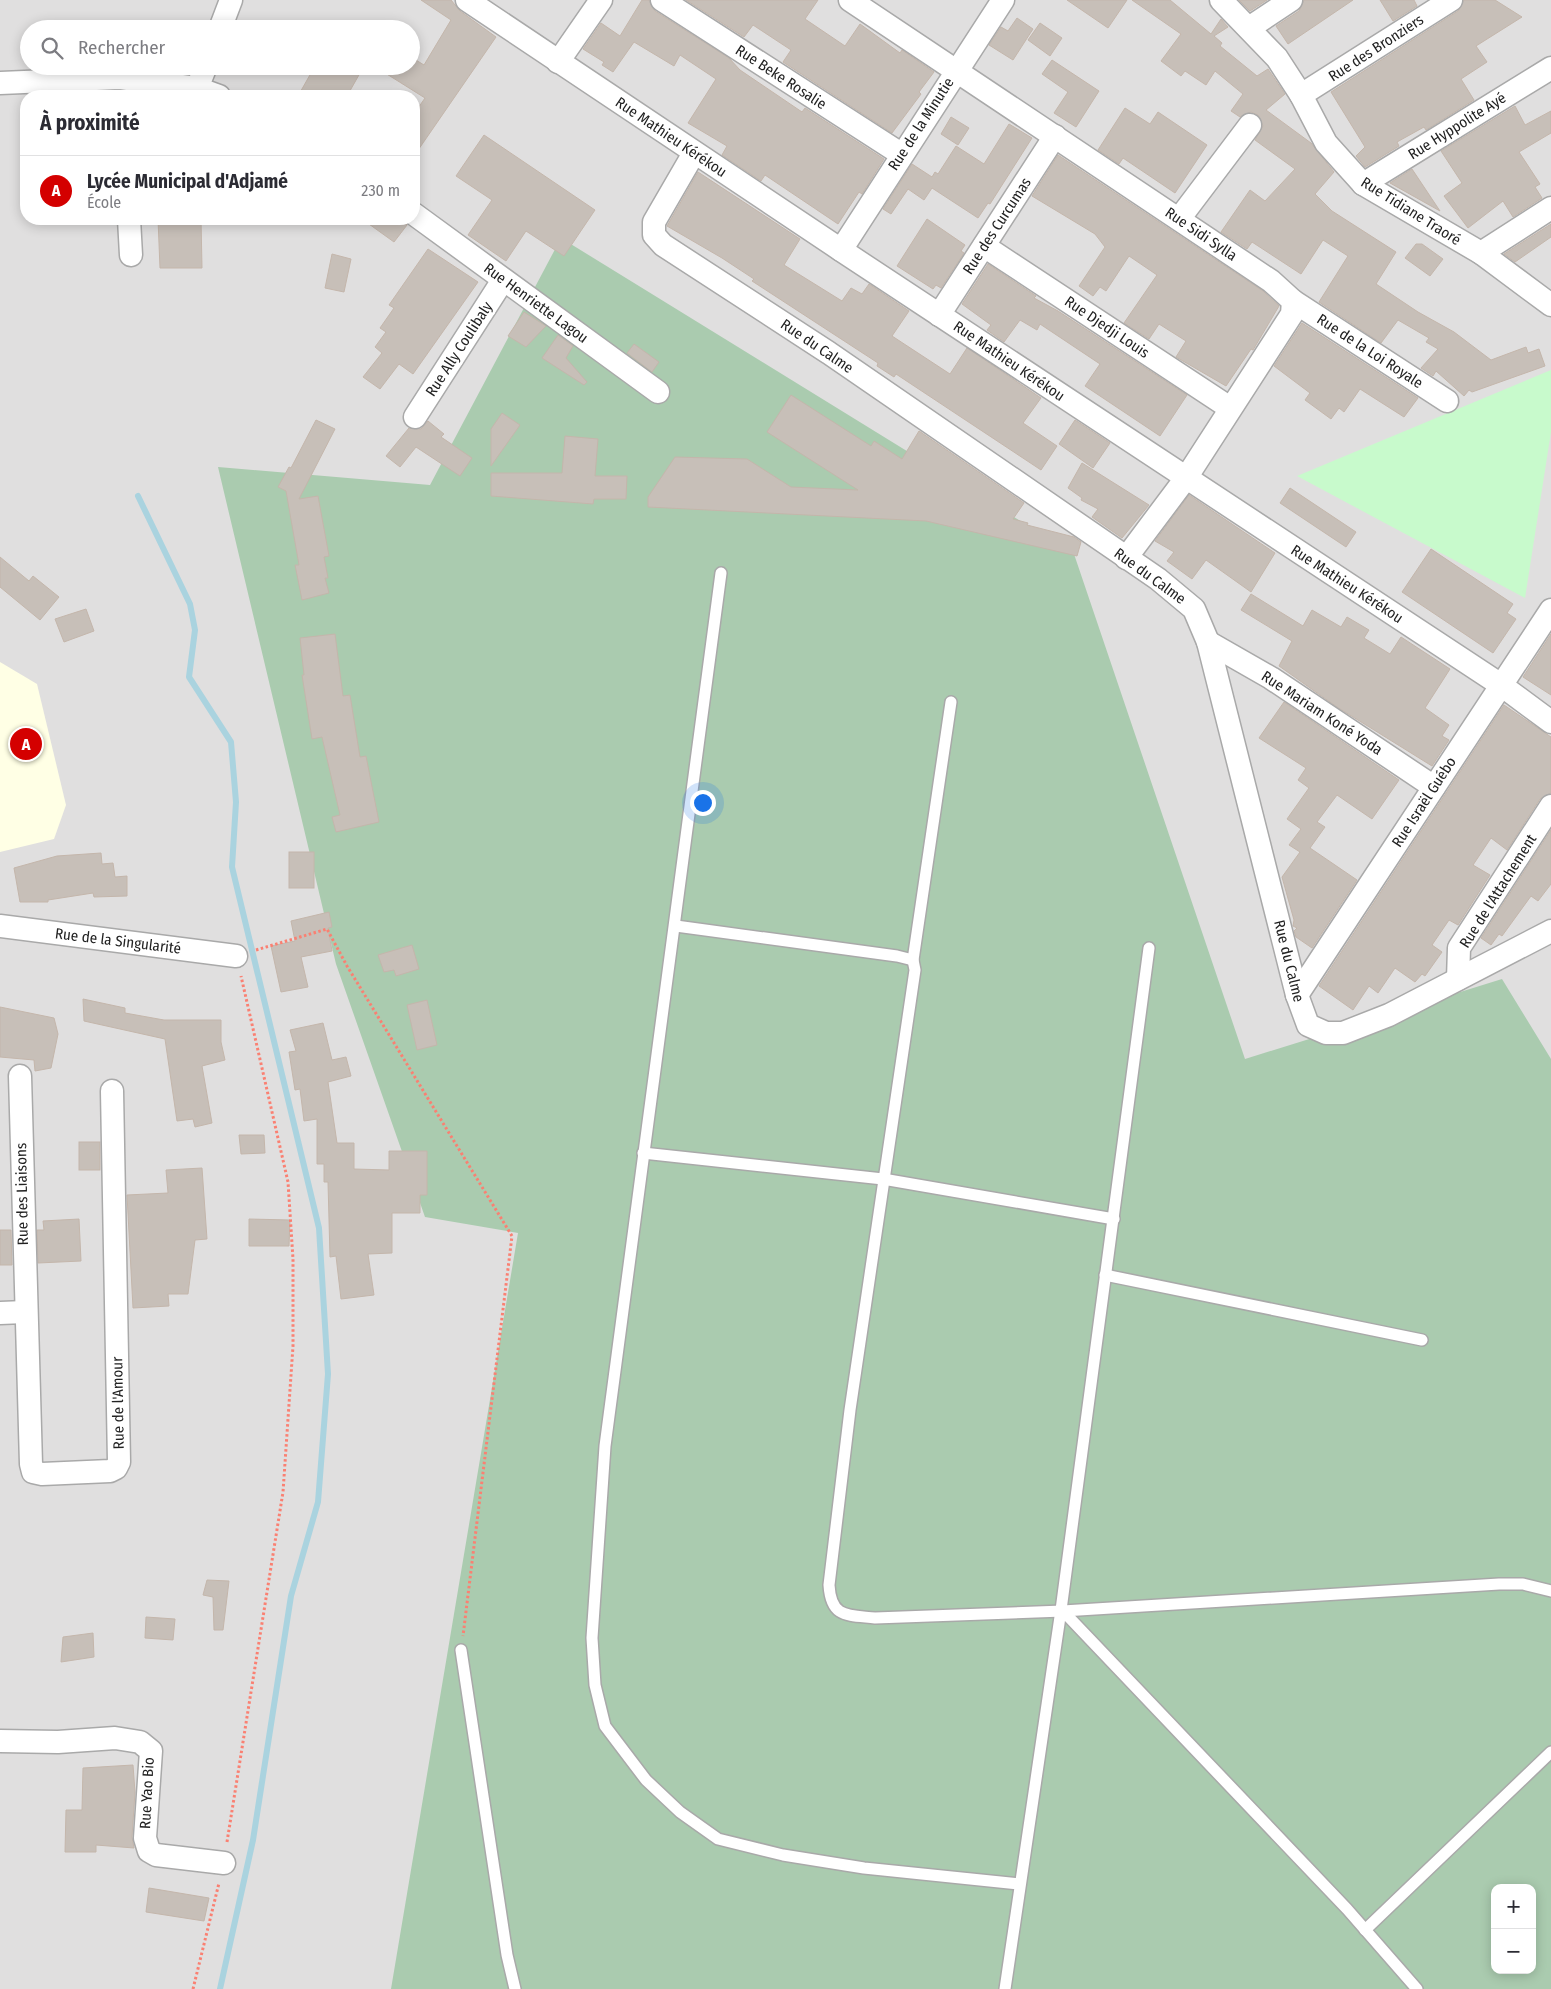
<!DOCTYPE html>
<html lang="fr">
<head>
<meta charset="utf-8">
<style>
	body { margin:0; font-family:"Fira Sans Condensed",sans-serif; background:#f7f7f7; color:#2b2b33 }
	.controls { position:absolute; right:15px; bottom:15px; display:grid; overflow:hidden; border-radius:10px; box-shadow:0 2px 12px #0003 }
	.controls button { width:45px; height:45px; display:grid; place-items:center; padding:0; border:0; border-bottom:1px solid #e1e1e2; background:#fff; color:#2b2b33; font:25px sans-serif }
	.you { position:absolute; left:702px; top:802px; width:18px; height:18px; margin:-12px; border:4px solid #fff; border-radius:50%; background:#1a73e8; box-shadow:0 0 0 8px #1a73e833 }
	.badge { display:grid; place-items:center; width:32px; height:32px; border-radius:50%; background:#d40000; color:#fff; font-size:16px; font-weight:700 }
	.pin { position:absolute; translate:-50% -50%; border:2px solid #fff; box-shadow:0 1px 5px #0006 }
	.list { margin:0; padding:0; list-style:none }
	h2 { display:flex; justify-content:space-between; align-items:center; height:65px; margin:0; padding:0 20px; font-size:21px }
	h2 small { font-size:16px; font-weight:400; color:#7c7c81 }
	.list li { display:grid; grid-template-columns:32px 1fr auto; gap:15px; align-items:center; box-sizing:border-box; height:70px; padding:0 20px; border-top:1px solid #e1e1e2 }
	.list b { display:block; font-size:19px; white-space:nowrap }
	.list p { margin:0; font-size:16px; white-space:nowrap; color:#7c7c81 }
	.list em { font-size:16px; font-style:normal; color:#7c7c81 }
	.icon { flex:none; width:28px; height:28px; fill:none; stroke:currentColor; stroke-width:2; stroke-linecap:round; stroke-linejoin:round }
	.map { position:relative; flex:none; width:1551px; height:1989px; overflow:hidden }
	.search { position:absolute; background:#fff; box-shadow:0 2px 12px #0003; left:20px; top:20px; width:400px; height:55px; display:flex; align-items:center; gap:12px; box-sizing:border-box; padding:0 18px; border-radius:28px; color:#7c7c81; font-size:19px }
	.panel { position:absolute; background:#fff; box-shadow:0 2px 12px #0003; left:20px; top:90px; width:400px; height:135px; border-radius:20px }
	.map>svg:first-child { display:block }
	.residential { fill:#e0dfdf; fill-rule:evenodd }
	.education { fill:#ffffe5 }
	.cemetery { fill:#aacbaf; fill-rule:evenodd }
	.park { fill:#c8facc }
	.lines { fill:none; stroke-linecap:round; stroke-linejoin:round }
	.stream { stroke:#aad3df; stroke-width:6 }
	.building { fill:#c7bfb8; stroke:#c4b6ab }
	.lane-casing { stroke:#a9a9a9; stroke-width:14 }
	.street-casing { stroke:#a9a9a9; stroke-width:25 }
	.path { stroke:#fa8072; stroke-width:3; stroke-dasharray:2.5 2.5; stroke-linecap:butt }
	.lane { stroke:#fff; stroke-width:11 }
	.street { stroke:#fff; stroke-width:22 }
	.labels { text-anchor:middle; stroke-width:5; stroke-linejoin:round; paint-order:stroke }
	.street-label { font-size:15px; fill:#222; stroke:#fff }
</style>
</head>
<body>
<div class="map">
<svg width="1551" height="1989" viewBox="0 0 1551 1989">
	<rect width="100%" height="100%" fill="#f2efe9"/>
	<path class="residential" d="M0,0H1551V1989H0ZM29,29H411V66H29ZM26,96H414V219H26ZM1495,1888H1532V1970H1495Z"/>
	<path class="education" d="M0,662L37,684L66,805L54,839L0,852Z"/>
	<path class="cemetery" d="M561,238L1074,554L1245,1059L1502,979L1551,1059V1989H391L518,1233L425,1217L336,964L218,467L430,485ZM1495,1888H1532V1970H1495Z"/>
	<path class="park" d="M1551,370V432L1525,598L1297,476Z"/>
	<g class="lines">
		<path class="stream" d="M138,496L190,604L195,630L189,677L231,742L236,802L232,867L319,1228L328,1374L318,1502L291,1596L253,1840L220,1989"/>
	</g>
	<g class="building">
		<path d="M421,0H451L460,11L496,37L414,156V114L425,98L374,66H411V57L424,65L451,20Z"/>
		<path d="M642,0H649L655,11L729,58L740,70L802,112L805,108L884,159L862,194L859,192L838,224L765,175L761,181L722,155L727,146L688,123L716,79L680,55L674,66L634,42L613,72L602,65L604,62L583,49L601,23L620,36Z"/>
		<path d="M686,0H818L805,19L845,46L860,24L900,53L902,50L934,72L919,92L921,94L892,133L783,62L791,50L753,25L744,37Z"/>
		<path d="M1067,0H1127L1108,28Z"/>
		<path d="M1132,0H1170L1211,34L1221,19L1228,27L1214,36L1222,43L1220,46L1257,76L1268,69L1285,94L1266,110L1311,143L1334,172L1315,194L1332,211L1396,252L1376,284L1418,312L1454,332L1491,360L1526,347L1528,353L1539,349L1545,366L1472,392L1469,390L1464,396L1436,371L1433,376L1421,368L1438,349L1426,342L1429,338L1398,320L1381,343L1319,302L1348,256L1323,240L1301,274L1252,242L1247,249L1221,232L1250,190L1265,201L1295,169L1255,140L1263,126L1258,115L1251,112L1240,117L1231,111L1243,94L1215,71L1206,85L1185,71L1181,76L1161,61L1181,34Z"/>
		<path d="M1239,0H1267L1250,11Z"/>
		<path d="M1304,0H1353L1288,44L1276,26L1299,11Z"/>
		<path d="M1380,0H1414L1417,6L1393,21Z"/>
		<path d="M1464,0H1495L1522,17L1476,46L1487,62L1461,79L1474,100L1426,130L1424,127L1397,142L1399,146L1365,167L1356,156L1365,147L1331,92L1458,11Z"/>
		<path d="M1017,18L1033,29L1013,60L989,45L1001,27L1008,31Z"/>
		<path d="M1040,23L1062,38L1050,56L1028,40Z"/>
		<path d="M1052,60L1099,91L1076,127L1054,113L1068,92L1042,74Z"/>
		<path d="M315,66H364L347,96H298Z"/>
		<path d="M1515,106L1525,125L1551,111V133L1519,152L1540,184L1535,187L1542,198L1513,217L1503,201L1468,228L1444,196L1462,183L1441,151Z"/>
		<path d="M1125,108L1150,124L1158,112L1207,145L1175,193L1123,158L1119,164L1098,150Z"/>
		<path d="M951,117L969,128L958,145L941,134Z"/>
		<path d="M1009,124L1032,138L990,204L988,203L978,218L932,188L924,200L908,189L891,214L883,209L912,164L932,177L935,172L938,174L956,146L984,164Z"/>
		<path d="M484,135L595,210L564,256L526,231L506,261L468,235L492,200L456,176Z"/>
		<path d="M1058,155L1263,291L1279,306L1253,350L1251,349L1226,386L1176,357L1186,341L1159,324L1149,339L1124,323L1157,275L1129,256L1106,291L1100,287L1093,296L1079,286L1105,247L1095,234L1032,196Z"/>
		<path d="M1412,169L1440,211L1390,183Z"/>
		<path d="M698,172L800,239L784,265L842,301L851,288L862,294L869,284L909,311L892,336L950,374L967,348L1041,398L1023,423L1057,446L1041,470L896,374L894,377L877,366L878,363L752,281L754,279L722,258L667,226Z"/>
		<path d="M158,219H201L202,268H160Z"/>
		<path d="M362,219H402L407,225L394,242Z"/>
		<path d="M927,219L965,245L961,251L964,253L941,288L936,285L933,289L897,266Z"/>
		<path d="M1551,224V237L1515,262L1504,254Z"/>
		<path d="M1416,244H1422L1443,259L1430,276L1405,258Z"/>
		<path d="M428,249L478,282L413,374L399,364L380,389L363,377L382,353L375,347L386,332L380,328L394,308L389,305Z"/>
		<path d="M332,254L351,259L344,292L325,288Z"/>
		<path d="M988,264L1036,296L1034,298L1058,311L1187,395L1160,436L1085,386L1100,364L1040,324L1037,330L1020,320L1004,342L987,330L991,325L962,304Z"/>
		<path d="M524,312L546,326L526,347L508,336Z"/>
		<path d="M1302,323L1418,398L1404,417L1360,389L1344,412L1339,408L1331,419L1305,400L1310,393L1274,366Z"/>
		<path d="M558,335L573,346L566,358L587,382L584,385L542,358Z"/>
		<path d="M634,344L659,362L652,372L627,353Z"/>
		<path d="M791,395L871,446L874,441L902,459L919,431L1024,503L1013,519L1028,523L1027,525L1074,537L1081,542L1077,556L926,521L648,507V497L675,457L747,459L791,487L858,490L767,432Z"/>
		<path d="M502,413L520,425L491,466V429Z"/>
		<path d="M316,420L335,429L299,499L318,496L329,556L324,557L328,578H325L329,593L302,600L295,565H299L286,491L278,487L289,467L291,468Z"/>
		<path d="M1075,420L1110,443L1093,468L1059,444Z"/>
		<path d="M428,421L444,434L441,437L472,458L460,476L416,447L400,467L386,456L409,428L421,429Z"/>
		<path d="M565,436L598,439L595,476H627L626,499H594L593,504L491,496V473H562Z"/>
		<path d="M1082,463L1149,505L1122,538L1092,517L1098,509L1081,500L1082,498L1068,488Z"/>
		<path d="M1290,488L1356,532L1346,547L1280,503Z"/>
		<path d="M1189,495L1275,553L1251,592L1206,560L1192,579L1167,561L1174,552L1155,541Z"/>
		<path d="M1431,549L1513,604L1507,613L1516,619L1493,653L1402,592Z"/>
		<path d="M0,557L29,581L33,576L59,597L40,620L0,587Z"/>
		<path d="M1251,594L1303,626L1312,610L1341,627L1347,617L1369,630L1364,638L1390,654L1401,637L1450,669L1425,708L1449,725L1442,736L1449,740L1432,766L1337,707L1279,666L1292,641L1241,610Z"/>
		<path d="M86,609L94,631L64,642L55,619Z"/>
		<path d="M335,634L343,696L350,695L360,757L366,756L379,822L336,832L332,817L340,815L322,737L312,739L302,675H304L300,638Z"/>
		<path d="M1551,634V695L1523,677Z"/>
		<path d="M1284,702L1399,780L1372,819L1337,795L1317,822L1325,827L1310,848L1357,880L1312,948L1296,937L1294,931L1297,928L1293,926L1294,920L1282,877L1300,852L1289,845L1301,829L1287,819L1309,788L1298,780L1306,768L1259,738Z"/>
		<path d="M1504,705L1551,737V793L1540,799L1507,850L1491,838L1473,865L1490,875L1458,925L1449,920L1432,945L1442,952L1425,976L1422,974L1415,982L1395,968L1378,993L1369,986L1353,1010L1319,986Z"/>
		<path d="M1551,830V884L1538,901L1531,896L1502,936L1499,934L1491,945L1481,938Z"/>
		<rect x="289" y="852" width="25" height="36"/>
		<path d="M101,853L102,864L113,863L115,877L127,876V896L94,897L93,893L48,900V902H20L14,868L57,856Z"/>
		<path d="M329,912L332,927L328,928L332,951L301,957L308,987L281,992L271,946L295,941L291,921Z"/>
		<path d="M412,945L419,969L396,976L394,970L384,972L378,955Z"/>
		<path d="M83,999L125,1008V1013L164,1020H221V1042L225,1060L202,1066L212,1123L195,1127L193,1119L177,1121L165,1039L84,1021Z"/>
		<path d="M427,1000L437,1045L417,1050L407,1005Z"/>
		<path d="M0,1007L54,1018L58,1034L51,1068L35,1071L34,1060L0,1057Z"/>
		<path d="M323,1023L332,1060L346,1057L351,1076L328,1082L337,1143H354V1169L389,1170V1151H427V1195H420V1213H392V1253L368,1254L374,1295L341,1299L336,1256L330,1257L328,1182H324V1164H317V1119L304,1121L300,1089L295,1090L289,1052L296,1051L290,1030Z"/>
		<path d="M239,1135H264L265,1153L241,1154Z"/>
		<rect x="79" y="1142" width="21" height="28"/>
		<path d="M202,1168L207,1239L195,1240L188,1294H168L169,1306L133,1308L127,1195L168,1193L166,1170Z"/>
		<path d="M79,1219L81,1261L38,1263L37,1230H44L43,1221Z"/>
		<path d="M249,1219L290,1220L289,1246H249Z"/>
		<path d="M0,1230H11L12,1265H0Z"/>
		<path d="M207,1580L229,1581L223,1630H214L213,1597L203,1595Z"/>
		<path d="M146,1617L175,1619L173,1640L145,1638Z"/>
		<path d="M93,1633L94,1657L61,1662L63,1637Z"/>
		<path d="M133,1765L135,1792L132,1837L134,1848L96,1845V1852H65L66,1810H82L83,1768Z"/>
		<path d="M149,1888L209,1898L204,1921L146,1912Z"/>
	</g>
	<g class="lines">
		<g class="lane-casing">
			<g id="lane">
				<path d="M721,573L605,1446L592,1638L595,1685L605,1726L646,1780L680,1812L718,1839L783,1855L864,1868L1019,1884"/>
				<path d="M951,702L913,960L915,970L850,1410L829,1585C831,1618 847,1615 875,1618L1063,1611L1499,1584H1523L1551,1591"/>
				<path d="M676,926L897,956L913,960"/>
				<path d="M643,1153L883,1179L1114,1219"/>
				<path d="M1105,1275L1422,1340"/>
				<path d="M1063,1611L1347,1909L1417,1989"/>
				<path d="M461,1650L507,1955L515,1989"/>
				<path d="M1365,1930L1551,1752"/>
				<path d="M1005,1989L1061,1610L1149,948"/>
			</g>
		</g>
		<g class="street-casing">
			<g id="street">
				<path d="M467,0L841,250L1501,685L1551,722"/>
				<path d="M662,0L901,154"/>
				<path d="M850,0L1271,281L1293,301L1292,314L1186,478L1126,558"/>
				<path d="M1221,0L1277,58L1301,95L1326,143L1363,184L1481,253L1551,305"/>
				<path d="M1249,28L1291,0"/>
				<path d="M220,29L231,0"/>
				<path d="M558,62L601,0"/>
				<path d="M0,83L120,78L197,88L206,66"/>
				<path d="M197,88L219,96"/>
				<path d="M1301,95L1451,0"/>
				<path d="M694,153L654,222V235L663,245L829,353L1158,579L1194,609L1208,642L1297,995L1308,1025L1326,1033H1343L1389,1015L1551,931"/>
				<path d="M1363,184L1551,68"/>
				<path d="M414,214L658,392"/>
				<path d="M129,219L131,255"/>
				<path d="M1179,219L1250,125"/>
				<path d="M984,246L1230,408"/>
				<path d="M841,250L1003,0"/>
				<path d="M1481,253L1551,208"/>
				<path d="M1293,301L1447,401"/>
				<path d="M939,315L1055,136"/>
				<path d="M415,417L503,280"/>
				<path d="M1208,642L1271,678L1434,787"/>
				<path d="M0,926L236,956"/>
				<path d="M1458,979L1459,948L1551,806"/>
				<path d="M1297,995L1551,610"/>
				<path d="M20,1076L31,1464L33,1472L42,1474L110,1471L116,1468L119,1462L112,1091"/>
				<path d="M0,1313L25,1312"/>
				<path d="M0,1741L58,1742L115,1738L140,1742L151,1751L145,1838L149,1851L156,1855L224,1863"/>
			</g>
		</g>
		<g class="path">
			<path d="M256,950L327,929L347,966L512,1236L463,1636"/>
			<path d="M227,1842L283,1492L293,1346V1259L288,1182L241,976"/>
			<path d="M193,1989L219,1883"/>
		</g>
		<use href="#lane" class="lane"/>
		<use href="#street" class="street"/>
	</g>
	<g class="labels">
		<g class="street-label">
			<text transform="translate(1376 48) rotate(-33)" y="5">Rue des Bronziers</text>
			<text transform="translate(781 77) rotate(33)" y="5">Rue Beke Rosalie</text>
			<text transform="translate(921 124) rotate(-57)" y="5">Rue de la Minutie</text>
			<text transform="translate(1457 126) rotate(-32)" y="5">Rue Hyppolite Ayé</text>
			<text transform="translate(671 137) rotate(34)" y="5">Rue Mathieu Kérékou</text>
			<text transform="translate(1411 211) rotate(32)" y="5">Rue Tidiane Traoré</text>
			<text transform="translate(997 226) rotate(-57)" y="5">Rue des Curcumas</text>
			<text transform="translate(1201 234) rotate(34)" y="5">Rue Sidi Sylla</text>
			<text transform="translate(536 303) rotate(36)" y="5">Rue Henriette Lagou</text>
			<text transform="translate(1107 327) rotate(34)" y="5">Rue Djedji Louis</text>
			<text transform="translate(817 346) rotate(34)" y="5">Rue du Calme</text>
			<text transform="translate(459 349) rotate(-57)" y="5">Rue Ally Coulibaly</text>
			<text transform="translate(1370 351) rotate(33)" y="5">Rue de la Loi Royale</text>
			<text transform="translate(1009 361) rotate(34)" y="5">Rue Mathieu Kérékou</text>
			<text transform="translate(1150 576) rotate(36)" y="5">Rue du Calme</text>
			<text transform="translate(1347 584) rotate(33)" y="5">Rue Mathieu Kérékou</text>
			<text transform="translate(1322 713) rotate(33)" y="5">Rue Mariam Koné Yoda</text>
			<text transform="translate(1424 802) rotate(-57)" y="5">Rue Israël Guébo</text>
			<text transform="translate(1498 891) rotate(-58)" y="5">Rue de l'Attachement</text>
			<text transform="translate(118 941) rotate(7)" y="5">Rue de la Singularité</text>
			<text transform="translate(1289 961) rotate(76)" y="5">Rue du Calme</text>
			<text transform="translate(22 1194) rotate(-91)" y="5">Rue des Liaisons</text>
			<text transform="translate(118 1403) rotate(-91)" y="5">Rue de l'Amour</text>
			<text transform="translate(147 1793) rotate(-87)" y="5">Rue Yao Bio</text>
		</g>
	</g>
</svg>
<div class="controls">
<button>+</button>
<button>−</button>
</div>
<div class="you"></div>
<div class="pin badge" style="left:26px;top:744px">A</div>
<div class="search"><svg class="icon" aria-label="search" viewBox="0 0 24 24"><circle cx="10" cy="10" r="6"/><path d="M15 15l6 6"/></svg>Rechercher</div>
<section class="panel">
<h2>À proximité<small></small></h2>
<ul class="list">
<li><span class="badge">A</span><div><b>Lycée Municipal d'Adjamé</b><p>École</p></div><em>230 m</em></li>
</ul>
</section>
</div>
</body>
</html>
